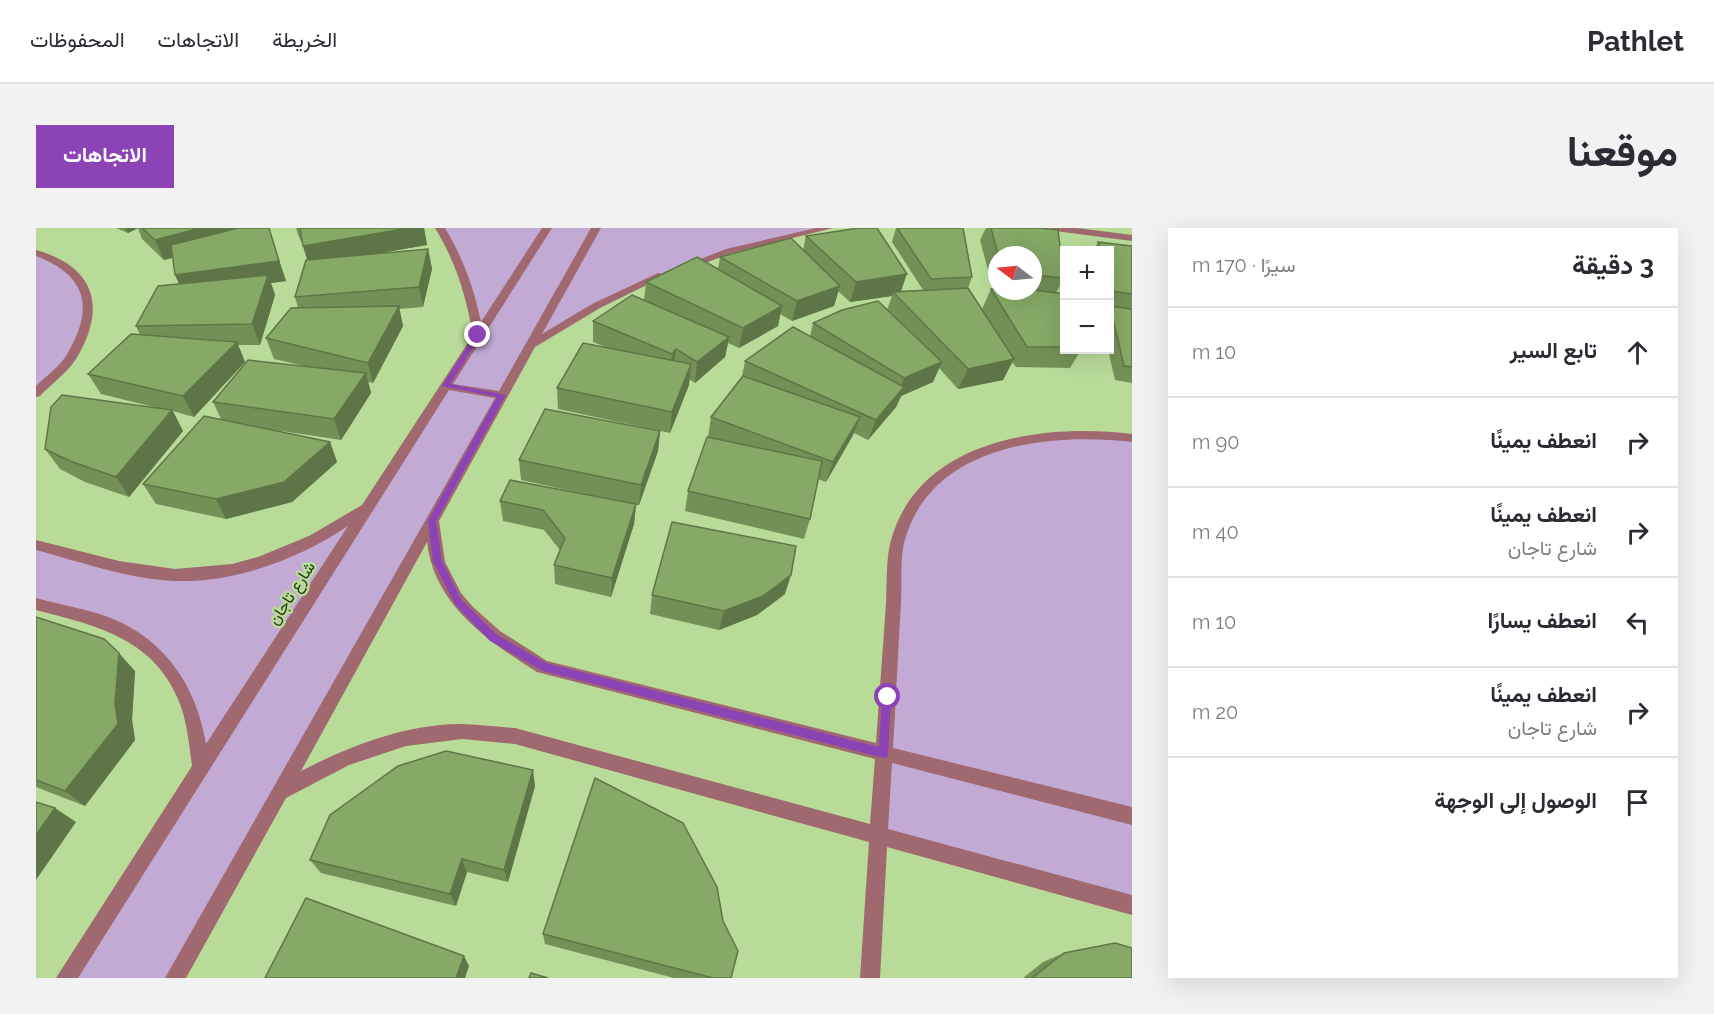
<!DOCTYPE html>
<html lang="ar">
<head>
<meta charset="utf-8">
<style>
	body { margin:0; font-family:Raleway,Vazirmatn,sans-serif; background:#f2f2f3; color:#2b2b33; direction:rtl }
	.controls { position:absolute; right:18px; top:18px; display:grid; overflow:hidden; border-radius:0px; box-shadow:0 6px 24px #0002 }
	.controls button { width:54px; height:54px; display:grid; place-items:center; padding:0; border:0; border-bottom:2px solid #e1e1e2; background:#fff; color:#2b2b33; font:30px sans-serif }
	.compass { position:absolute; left:952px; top:18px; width:54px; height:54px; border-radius:50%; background:#fff; box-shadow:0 6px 24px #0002; rotate:286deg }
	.stop { position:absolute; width:18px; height:18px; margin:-14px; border:4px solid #8b43b5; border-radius:50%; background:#fff }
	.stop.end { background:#8b43b5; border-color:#fff; box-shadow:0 2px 6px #0008 }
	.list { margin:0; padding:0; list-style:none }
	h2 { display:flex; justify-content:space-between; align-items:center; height:78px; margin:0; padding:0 24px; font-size:26px }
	h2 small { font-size:20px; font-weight:400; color:#7c7c81 }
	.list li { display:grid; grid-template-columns:39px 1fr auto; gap:18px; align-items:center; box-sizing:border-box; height:90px; padding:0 24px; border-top:2px solid #e1e1e2 }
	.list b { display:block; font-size:22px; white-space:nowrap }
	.list p { margin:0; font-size:20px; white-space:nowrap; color:#7c7c81 }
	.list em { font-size:20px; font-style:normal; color:#7c7c81 }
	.icon { flex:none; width:33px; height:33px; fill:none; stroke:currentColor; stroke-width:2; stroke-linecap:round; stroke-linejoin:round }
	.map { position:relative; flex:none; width:1096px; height:750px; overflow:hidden; direction:ltr; border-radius:0px }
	header { display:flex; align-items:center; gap:36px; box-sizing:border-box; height:84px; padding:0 30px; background:#fff; border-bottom:2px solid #e1e1e2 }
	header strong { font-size:28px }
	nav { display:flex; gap:33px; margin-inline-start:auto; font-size:21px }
	.intro { display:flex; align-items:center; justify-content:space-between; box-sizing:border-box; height:144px; padding:0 36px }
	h1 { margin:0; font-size:42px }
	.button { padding:15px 27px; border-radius:0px; background:#8b43b5; color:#fff; font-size:21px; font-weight:700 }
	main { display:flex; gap:36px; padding:0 36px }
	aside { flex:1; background:#fff; border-radius:0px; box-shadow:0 6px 24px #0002 }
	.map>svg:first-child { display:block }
	.green { fill:#c2aad4 }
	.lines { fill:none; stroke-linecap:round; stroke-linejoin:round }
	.minor { fill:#a0686f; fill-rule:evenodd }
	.wall { fill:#739157; fill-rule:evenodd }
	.shaded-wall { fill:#5e7647 }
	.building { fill:#86a965; stroke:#5e7647; stroke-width:1.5 }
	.route { fill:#8b43b5 }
	.labels { text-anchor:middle; stroke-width:5; stroke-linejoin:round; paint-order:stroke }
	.street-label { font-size:16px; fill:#29371c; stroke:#b8db98 }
</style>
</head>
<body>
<header>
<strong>Pathlet</strong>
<nav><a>الخريطة</a><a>الاتجاهات</a><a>المحفوظات</a></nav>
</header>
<div class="intro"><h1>موقعنا</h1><a class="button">الاتجاهات</a></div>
<main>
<aside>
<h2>3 دقيقة<small>سيرًا · 170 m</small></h2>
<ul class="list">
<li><svg class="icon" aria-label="ahead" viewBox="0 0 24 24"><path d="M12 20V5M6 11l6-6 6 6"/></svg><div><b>تابع السير</b></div><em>10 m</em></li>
<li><svg class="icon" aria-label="right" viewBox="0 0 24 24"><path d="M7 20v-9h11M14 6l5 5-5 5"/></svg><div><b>انعطف يمينًا</b></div><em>90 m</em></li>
<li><svg class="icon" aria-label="right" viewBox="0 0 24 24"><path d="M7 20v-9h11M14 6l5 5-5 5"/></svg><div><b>انعطف يمينًا</b><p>شارع تاجان</p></div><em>40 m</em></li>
<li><svg class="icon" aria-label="left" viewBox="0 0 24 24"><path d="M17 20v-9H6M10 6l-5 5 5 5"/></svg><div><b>انعطف يسارًا</b></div><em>10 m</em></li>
<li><svg class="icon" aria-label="right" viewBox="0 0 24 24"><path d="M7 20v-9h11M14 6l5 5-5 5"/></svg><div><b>انعطف يمينًا</b><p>شارع تاجان</p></div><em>20 m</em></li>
<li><svg class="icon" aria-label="arrive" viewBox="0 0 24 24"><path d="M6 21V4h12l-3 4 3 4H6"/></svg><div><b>الوصول إلى الوجهة</b></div></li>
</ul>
</aside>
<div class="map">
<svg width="1096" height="750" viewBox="0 0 1096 750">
	<rect width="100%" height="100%" fill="#b8db98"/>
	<g class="green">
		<path d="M404,0H792C760,8 726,14 693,23C622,44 557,80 494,118L138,750H30L165,539L147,463L101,412L0,376V317L113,345L160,346L257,323L333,277L442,107L435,62Z"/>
		<path d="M0,25L24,34L49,58L53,91L34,131L0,165Z"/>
		<path d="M1011,207L1096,210V677L843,608L861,316C867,302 872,285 880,273C910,229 964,217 1011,207Z"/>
	</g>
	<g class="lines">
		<g class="minor">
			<path d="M399,0H409C427,30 438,60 445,94L506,0H516L417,156L463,163L555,0H565L506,106L556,76L622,45L631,47L564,80L499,119L403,293L409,334L425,365L437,379L464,403L511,433L840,515C843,468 847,422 850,375C851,356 850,334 854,316C880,211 1007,195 1096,206V214C1012,204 893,217 868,315C864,333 866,356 865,374C862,423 860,471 857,520L1096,579V597L856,535L852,601L1096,667V687L851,619L844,750H824L833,614L479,516L426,511L370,518L313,537L250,570L150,750H129L459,170L413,162L42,750H20L156,538C153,515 151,492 142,471C116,409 57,397 0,382V370C25,377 51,381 75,390C130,412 161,460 170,516L312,298C263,331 199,355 139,353C92,351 45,334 0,322V312L83,333L139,341L196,336L222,329L273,308L326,277L437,107C430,68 420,34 399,0ZM391,314C398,377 452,413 501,444L839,531L834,596L479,500C461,499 442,496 423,496C367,497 314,518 265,543Z"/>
			<path d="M780,0H797L696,25L653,41L644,39L690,21Z"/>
			<path d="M1014,0H1041L1096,7V13L1019,3Z"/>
			<path d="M0,22C60,39 71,80 40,131C31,145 15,156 4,168L0,169V158C9,149 23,139 30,128C58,82 53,48 0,28Z"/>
		</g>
	</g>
	<g class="wall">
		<path d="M80,0H234L233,2L250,53L235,55L239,67L224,117H202L209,134L158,189L137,183L147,203L93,269L49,254L24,241L9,221L126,181L65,166L52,146L104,107L100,98L143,56L137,30L128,32L106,11L102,0L92,5Z"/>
		<path d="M260,0H388L391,17L345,25L392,21L396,41L387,79L363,81L367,98L337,155L332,154L335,165L305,212L232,201L294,214L301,234L256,274L190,291L120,276L107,256L185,191L177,174L269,138L238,131L230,110L262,80L259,69L271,31L266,15L262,7Z"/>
		<path d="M860,0L936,49L932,60L946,81L955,61H957L944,12L950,0H1004L1028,50L1020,65L1029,66V122H1045L1034,140L980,139L976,134L967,152L922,161L903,140L897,154L865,168L860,179L832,212L818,205L790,254L782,251L774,291L768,311L649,283L652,263L672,209L675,189L706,149L709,133L774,109L777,95L851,82L856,68L814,74L802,63L798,78L756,93L744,86L742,98L703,120L692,115L689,129L659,155L653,151V157L634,205L522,181L521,160L570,119L557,114V93L608,72L610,54L682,41L684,29L767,22L770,8L865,63L887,62L856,14ZM961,27H997V63H961Z"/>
		<path d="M1062,14L1096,18V155L1079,152L1072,122H1074V22H1058Z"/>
		<path d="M624,203L622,223L603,277H600L598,296L575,369L519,356L518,337L524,322L508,302L467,293L464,273L572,271L485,252L483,232Z"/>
		<path d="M749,366L721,387L683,402L614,386L616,367Z"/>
		<path d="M0,389L99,443L96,492L99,512L49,578L0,559Z"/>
		<path d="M499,558L472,654L431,644L420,678L285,645L274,632Z"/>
		<path d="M507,706L695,750H638L509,716Z"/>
		<path d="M1028,725L1096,750H987L1007,734Z"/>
	</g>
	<g class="shaded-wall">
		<path d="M89,0H102L92,5Z"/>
		<path d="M164,0H234L233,2L250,53L235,55L239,67L224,117L216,96L148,67L139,47L233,2L128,32L119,12Z"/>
		<path d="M373,0H388L391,17L273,37L267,18Z"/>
		<path d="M392,21L396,41L387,79L383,59Z"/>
		<path d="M871,46L864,66L857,64L856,68L814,74L820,54Z"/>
		<path d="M804,58L798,78L756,93L761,73Z"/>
		<path d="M363,78L367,98L337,155L332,135Z"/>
		<path d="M746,78L742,98L703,120L707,100Z"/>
		<path d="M693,109L689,129L659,155L661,134Z"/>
		<path d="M201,114L209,134L158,189L147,168Z"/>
		<path d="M640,121L637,142L634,146L636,126Z"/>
		<path d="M978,131L967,152L922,161L932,141Z"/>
		<path d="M906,134L897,154L865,168L860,179L832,212L840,192L861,167L868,150Z"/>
		<path d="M655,136L653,157L634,205L636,184Z"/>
		<path d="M330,145L335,165L305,212L298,191Z"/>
		<path d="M136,182L147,203L93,269L80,249Z"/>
		<path d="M824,189L816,209L790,254L797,234Z"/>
		<path d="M624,203L622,223L603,277L605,257Z"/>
		<path d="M294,214L301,234L256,274L190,291L180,271Z"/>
		<path d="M600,276L598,296L575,369L576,350Z"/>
		<path d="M755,347L749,366L721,387L683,402L688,383Z"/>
		<path d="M83,425L99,443L96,492L99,512L49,578L29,563L79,475Z"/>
		<path d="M497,542L499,558L472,654L468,642Z"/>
		<path d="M19,580L40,594L0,652V607Z"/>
		<path d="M426,631L431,644L420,678L414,666Z"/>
		<path d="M428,728L433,738L429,750H420Z"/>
	</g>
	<g class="building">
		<path d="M106,0H164L119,12Z"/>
		<path d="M202,0H233L243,33L139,47L135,17Z"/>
		<path d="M264,0H373L267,18Z"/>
		<path d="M823,0H841L871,46L820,54L770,8Z"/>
		<path d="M861,0H927L936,49L895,51Z"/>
		<path d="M955,0H1004L1022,2L1028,50L997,47V27H962Z"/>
		<path d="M755,10L804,58L761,73L684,29Z"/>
		<path d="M1062,14L1096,18V66L1075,63L1074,57V22H1065Z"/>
		<path d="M392,21L383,59L259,69L270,32Z"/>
		<path d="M661,29L746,78L707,100L610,54Z"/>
		<path d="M232,47L216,96L100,98L122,58Z"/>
		<path d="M932,60L978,131L932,141L857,64Z"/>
		<path d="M955,61H961V63L998,62L1029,66V119H991Z"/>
		<path d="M596,67L693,109L661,134L640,121L636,126L557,93Z"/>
		<path d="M842,73L906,134L868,150L777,95L806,82Z"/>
		<path d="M363,78L332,135L230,110L255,80Z"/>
		<path d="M1074,78L1096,81V139L1088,138Z"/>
		<path d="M757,99L868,159L840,192L709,133Z"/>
		<path d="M95,106L201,114L147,168L52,146Z"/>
		<path d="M547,115L655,136L636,184L521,160Z"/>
		<path d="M212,132L330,145L298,191L177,174Z"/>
		<path d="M707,148L824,189L797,234L675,189Z"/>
		<path d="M26,167L136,182L80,249L34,233L9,221L15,179Z"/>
		<path d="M509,181L624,203L605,257L483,232Z"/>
		<path d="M168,188L294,214L248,254L180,271L107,256Z"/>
		<path d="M671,209L786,233L774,291L652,263Z"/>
		<path d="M474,252L600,276L576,350L518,337L529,310L507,282L464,273Z"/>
		<path d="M636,294L760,318L755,347L727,368L688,383L616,367Z"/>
		<path d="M0,389L68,411L83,425L79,475L82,496L29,563L0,552Z"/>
		<path d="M410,523L497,542L468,642L426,631L414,666L274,632L294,587L362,538Z"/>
		<path d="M559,550L647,595L681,659L687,693L702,723L695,750H677L507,706Z"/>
		<path d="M0,574L19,580L0,607Z"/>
		<path d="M270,670L428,728L420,750H229Z"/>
		<path d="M1079,715L1096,720V750H996L1028,725Z"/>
		<path d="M495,745L512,750H493Z"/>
	</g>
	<path class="route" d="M439,106L445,107L414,156L470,167L400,293L406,333L425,371L461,407L510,435L843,519L846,469L848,466H855L852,529L848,530L507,443L454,413L419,376L397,333L392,293L461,169L406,158Z"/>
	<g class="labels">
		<g class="street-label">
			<text transform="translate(255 365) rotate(-57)" y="6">شارع تاجان</text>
		</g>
	</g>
</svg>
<div class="controls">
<button>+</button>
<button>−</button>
</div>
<svg class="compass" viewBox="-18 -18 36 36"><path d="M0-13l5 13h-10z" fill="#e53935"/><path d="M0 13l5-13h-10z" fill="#7c7c81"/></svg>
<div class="stop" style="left:852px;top:469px"></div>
<div class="stop end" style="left:442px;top:107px"></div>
</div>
</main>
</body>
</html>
